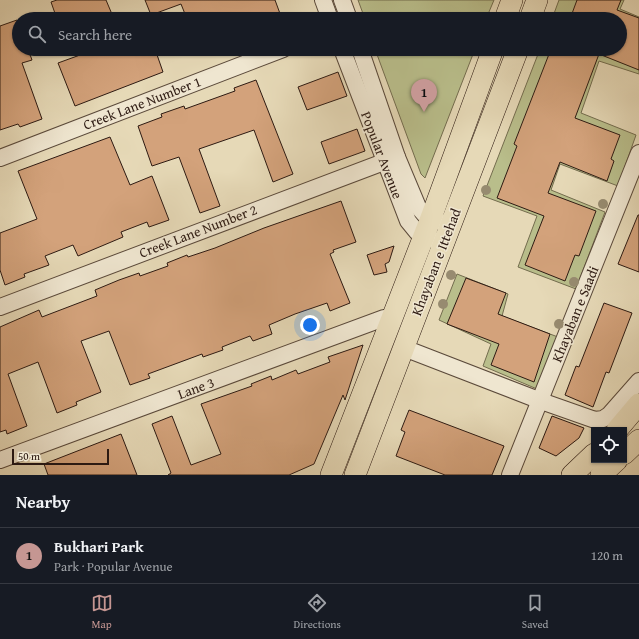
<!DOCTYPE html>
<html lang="en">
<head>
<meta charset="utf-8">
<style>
	body { margin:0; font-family:"Gentium Book Plus",serif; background:#242831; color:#f1f3f6 }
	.controls { position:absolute; right:12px; bottom:12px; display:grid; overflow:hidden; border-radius:0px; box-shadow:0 1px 3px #0004 }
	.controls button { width:36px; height:36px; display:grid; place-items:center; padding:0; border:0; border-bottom:1px solid #363941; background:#171b24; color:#f1f3f6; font:20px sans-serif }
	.scale { position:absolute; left:12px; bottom:10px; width:97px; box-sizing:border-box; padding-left:4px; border:2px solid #2d1a12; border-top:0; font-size:11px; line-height:14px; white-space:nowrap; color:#2d1a12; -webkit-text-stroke:3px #efe6d0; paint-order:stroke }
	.you { position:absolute; left:310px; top:325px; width:14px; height:14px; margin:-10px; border:3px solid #fff; border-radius:50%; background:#1a73e8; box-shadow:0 0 0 6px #1a73e833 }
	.badge { display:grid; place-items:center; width:26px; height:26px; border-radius:50%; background:#c59692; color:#111; font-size:13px; font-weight:700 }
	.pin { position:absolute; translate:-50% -33px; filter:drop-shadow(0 1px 2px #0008) }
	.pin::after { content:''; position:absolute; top:21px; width:14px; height:12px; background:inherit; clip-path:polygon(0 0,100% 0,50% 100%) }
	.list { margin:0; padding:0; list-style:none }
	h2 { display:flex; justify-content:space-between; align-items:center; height:52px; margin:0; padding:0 16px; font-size:17px }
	h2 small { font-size:13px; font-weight:400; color:#9ea1a6 }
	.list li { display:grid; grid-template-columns:26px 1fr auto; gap:12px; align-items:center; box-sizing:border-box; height:56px; padding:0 16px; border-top:1px solid #363941 }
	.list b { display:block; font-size:15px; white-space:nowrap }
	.list p { margin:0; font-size:13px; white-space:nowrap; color:#9ea1a6 }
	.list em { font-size:13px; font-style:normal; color:#9ea1a6 }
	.icon { flex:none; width:22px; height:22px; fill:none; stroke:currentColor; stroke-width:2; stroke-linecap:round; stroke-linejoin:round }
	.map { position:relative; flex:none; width:639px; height:475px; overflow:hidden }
	.search { position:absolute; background:#171b24; box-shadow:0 1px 3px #0004; left:12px; right:12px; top:12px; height:44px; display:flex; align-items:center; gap:10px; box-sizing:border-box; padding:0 14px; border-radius:22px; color:#9ea1a6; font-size:15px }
	.sheet { height:108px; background:#171b24 }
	nav { display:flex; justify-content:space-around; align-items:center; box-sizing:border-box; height:56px; border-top:1px solid #363941; background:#171b24; font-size:11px; color:#9ea1a6 }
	nav a { display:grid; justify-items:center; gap:2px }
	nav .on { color:#c59692 }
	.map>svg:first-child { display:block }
	.green { fill:#b9be8b; stroke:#736c4e }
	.building { fill:#d3a27b; stroke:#2d1a12 }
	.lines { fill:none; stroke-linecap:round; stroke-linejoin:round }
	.minor-casing { stroke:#5b4a3b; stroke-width:18 }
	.major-casing { stroke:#2d1a12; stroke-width:22 }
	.minor { stroke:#efe6d0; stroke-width:16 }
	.major { stroke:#e6d9b7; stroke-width:21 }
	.tree { fill:#978b70 }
	.labels { text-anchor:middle; stroke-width:3; stroke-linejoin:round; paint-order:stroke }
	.street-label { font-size:14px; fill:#2d1a12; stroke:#efe6d0 }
</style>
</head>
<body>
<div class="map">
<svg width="639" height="475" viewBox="0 0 639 475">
	<rect width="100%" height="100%" fill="#e6d9b7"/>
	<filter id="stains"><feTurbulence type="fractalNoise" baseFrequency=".005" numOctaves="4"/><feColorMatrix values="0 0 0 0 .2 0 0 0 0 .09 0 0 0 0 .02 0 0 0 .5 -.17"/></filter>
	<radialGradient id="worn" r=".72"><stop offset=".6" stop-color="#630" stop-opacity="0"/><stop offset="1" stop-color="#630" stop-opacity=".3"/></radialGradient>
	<g class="green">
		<path d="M358,0H494L486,19H365Z"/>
		<path d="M559,0H624L620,9L639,17V74L599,61L581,113L636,135L618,186L560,164L551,190L605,212L576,289L518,267L537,216L483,196L540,49H620V19H552Z"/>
		<path d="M375,49H475L425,178L421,174Z"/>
		<path d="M457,274L508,294L502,316L558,337L537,389L483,366L491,344L439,320Z"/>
	</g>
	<g class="building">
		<path d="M57,0H106L114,19H57L51,2Z"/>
		<path d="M145,0H275L282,19H187L181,4L151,15Z"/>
		<path d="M577,0H621L617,10L639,18V70L599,54L575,118L620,135L611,159L614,161L607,181L560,162L548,193L596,211L579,256L575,255L565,281L525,265L544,216L497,198L517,146L514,144L551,49H620V19H570Z"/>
		<path d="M17,20L19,25V49H28L32,60L22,63L42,119L20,127L18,124L0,130V26Z"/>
		<path d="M90,49H155L163,72L75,106L58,63L91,51Z"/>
		<path d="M338,72L347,96L307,110L298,87Z"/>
		<path d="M256,80L293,174L273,182L254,130L199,149L220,206L200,213L179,157L152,166L138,126L162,117L161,114L184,106L185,109L235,91L234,88Z"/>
		<path d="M357,129L365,151L329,164L321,142Z"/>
		<path d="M110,137L130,185L152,176L169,220L149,227L147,222L121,232L123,237L78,256L73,245L45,256L49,265L24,274L25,277L5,285L0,270V233L37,219L18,171Z"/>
		<path d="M341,201L356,242L333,250L334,252L330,254L350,303L330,311L327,303L295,314L269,325L272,334L253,341L250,336L222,347L223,350L203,357L202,354L148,374L150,378L130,385L109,331L81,341L101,392L76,402L77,405L57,413L38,362L8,374L27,426L7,434L6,430L0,432V327L39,310L42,317L97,296L95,290L119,280L139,273L140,276L168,266L167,263L187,255L188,257L215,248L264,228Z"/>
		<path d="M638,215H639V272L618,264Z"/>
		<path d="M394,246L389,262L385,264L387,272L374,275L367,255Z"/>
		<path d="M466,278L506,293L498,314L550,334L534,382L491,365L499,344L447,324Z"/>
		<path d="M604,303L632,313L609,373L606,372L593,407L565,395L576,366L579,367Z"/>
		<path d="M363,345L345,400L343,395L314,464L289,475H168L171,473L152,424L172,416L191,465L221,454L201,404L252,386L251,384L271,376L272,380L296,370L298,374L330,362L328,357Z"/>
		<path d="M409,410L504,446L492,475H445L396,456L405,432L401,430Z"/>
		<path d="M552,416L584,428L579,438L556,456L539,448Z"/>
		<path d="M121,434L137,475H48L44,464Z"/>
	</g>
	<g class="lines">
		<g class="minor-casing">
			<g id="minor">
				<path d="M323,0L330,19"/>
				<path d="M342,0L349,19"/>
				<path d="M342,49L408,221L417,232L434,240"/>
				<path d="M360,49L397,157L418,207L425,215L441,222"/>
				<path d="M0,158L283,49"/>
				<path d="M0,307L397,157"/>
				<path d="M404,348L541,401L595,420L603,419L609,415L639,381"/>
				<path d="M0,460L384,318L392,320"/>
				<path d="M510,475L639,153"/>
			</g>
		</g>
		<g class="major-casing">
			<g id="major">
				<path d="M505,19L512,0"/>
				<path d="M530,19L537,0"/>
				<path d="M617,430L639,404"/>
				<path d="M624,454L639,440"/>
				<path d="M331,475L431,218L493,49"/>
				<path d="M355,475L518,49"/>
				<path d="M572,475L594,454"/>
				<path d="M601,475L617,460"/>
			</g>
		</g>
		<use href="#minor" class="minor"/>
		<use href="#major" class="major"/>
	</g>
	<g class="tree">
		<circle cx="486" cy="190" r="5"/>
		<circle cx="603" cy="204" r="5"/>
		<circle cx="451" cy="275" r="5"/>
		<circle cx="574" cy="282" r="5"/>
		<circle cx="443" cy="304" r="5"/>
		<circle cx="559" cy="324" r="5"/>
	</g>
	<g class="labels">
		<g class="street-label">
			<text transform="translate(142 103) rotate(-21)" y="5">Creek Lane Number 1</text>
			<text transform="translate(382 155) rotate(69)" y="5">Popular Avenue</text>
			<text transform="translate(198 231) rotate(-21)" y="5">Creek Lane Number 2</text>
			<text transform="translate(436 262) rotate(-69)" y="5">Khayaban e Ittehad</text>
			<text transform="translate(575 314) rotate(-68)" y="5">Khayaban e Saadi</text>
			<text transform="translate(196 388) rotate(-20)" y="5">Lane 3</text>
		</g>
	</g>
	<rect width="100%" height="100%" filter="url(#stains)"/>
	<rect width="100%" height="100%" fill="url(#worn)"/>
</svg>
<div class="controls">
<button><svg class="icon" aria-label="locate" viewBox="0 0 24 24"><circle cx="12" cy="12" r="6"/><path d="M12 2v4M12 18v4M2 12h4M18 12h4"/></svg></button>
</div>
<div class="scale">50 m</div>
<div class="you"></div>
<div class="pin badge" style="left:424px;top:112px">1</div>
<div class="search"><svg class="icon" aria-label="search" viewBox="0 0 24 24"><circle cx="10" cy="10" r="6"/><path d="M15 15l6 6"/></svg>Search here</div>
</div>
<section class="sheet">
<h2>Nearby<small></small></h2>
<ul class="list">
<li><span class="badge">1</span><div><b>Bukhari Park</b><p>Park · Popular Avenue</p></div><em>120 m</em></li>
</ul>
</section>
<nav>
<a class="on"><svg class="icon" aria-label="map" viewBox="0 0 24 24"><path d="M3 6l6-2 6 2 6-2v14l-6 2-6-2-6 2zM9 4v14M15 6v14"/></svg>Map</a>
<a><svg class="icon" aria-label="directions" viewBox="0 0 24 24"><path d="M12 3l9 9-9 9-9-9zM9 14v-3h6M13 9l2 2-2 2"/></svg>Directions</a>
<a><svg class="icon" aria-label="saved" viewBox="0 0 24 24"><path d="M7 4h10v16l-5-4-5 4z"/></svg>Saved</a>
</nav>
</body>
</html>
